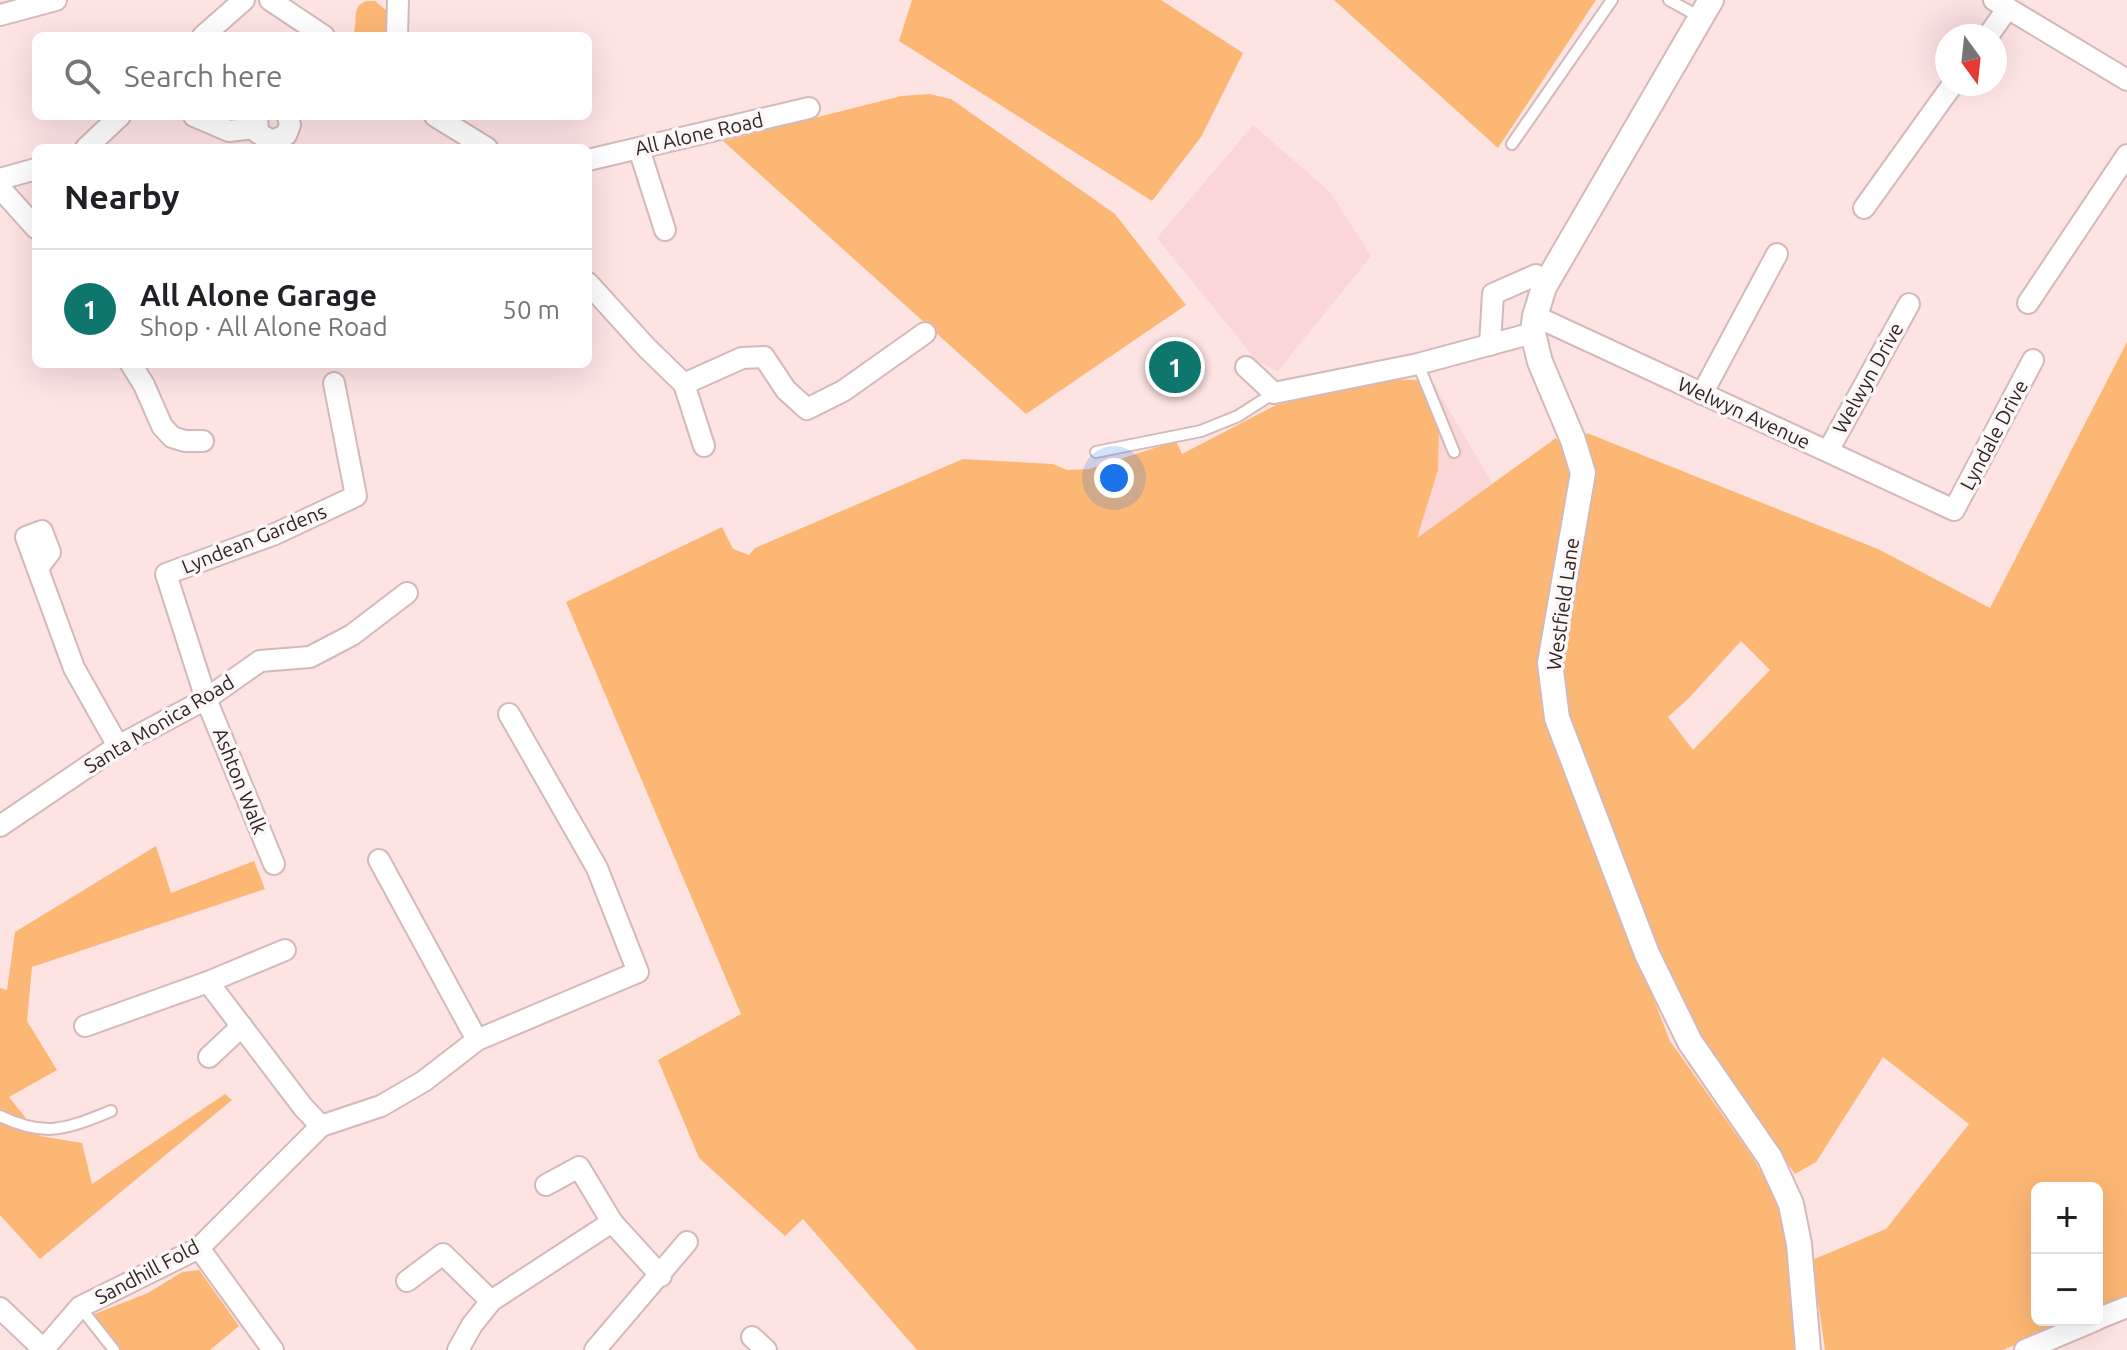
<!DOCTYPE html>
<html lang="en">
<head>
<meta charset="utf-8">
<style>
	body { margin:0; font-family:Ubuntu,sans-serif; background:#f6f6f6; color:#202124 }
	.controls { position:absolute; right:24px; bottom:24px; display:grid; overflow:hidden; border-radius:12px; box-shadow:0 8px 32px #0002 }
	.controls button { width:72px; height:72px; display:grid; place-items:center; padding:0; border:0; border-bottom:2px solid #e0e0e0; background:#fff; color:#202124; font:40px sans-serif }
	.compass { position:absolute; left:1935px; top:24px; width:72px; height:72px; border-radius:50%; background:#fff; box-shadow:0 8px 32px #0002; rotate:165deg }
	.you { position:absolute; left:1114px; top:478px; width:28px; height:28px; margin:-20px; border:6px solid #fff; border-radius:50%; background:#1a73e8; box-shadow:0 0 0 12px #1a73e833 }
	.badge { display:grid; place-items:center; width:52px; height:52px; border-radius:50%; background:#0f766e; color:#fff; font-size:26px; font-weight:700 }
	.pin { position:absolute; translate:-50% -50%; border:4px solid #fff; box-shadow:0 2px 8px #0006 }
	.list { margin:0; padding:0; list-style:none }
	h2 { display:flex; justify-content:space-between; align-items:center; height:104px; margin:0; padding:0 32px; font-size:34px }
	h2 small { font-size:26px; font-weight:400; color:#757577 }
	.list li { display:grid; grid-template-columns:52px 1fr auto; gap:24px; align-items:center; box-sizing:border-box; height:120px; padding:0 32px; border-top:2px solid #e0e0e0 }
	.list b { display:block; font-size:30px; white-space:nowrap }
	.list p { margin:0; font-size:26px; white-space:nowrap; color:#757577 }
	.list em { font-size:26px; font-style:normal; color:#757577 }
	.icon { flex:none; width:44px; height:44px; fill:none; stroke:currentColor; stroke-width:2; stroke-linecap:round; stroke-linejoin:round }
	.map { position:relative; flex:none; width:2127px; height:1350px; overflow:hidden }
	.search { position:absolute; background:#fff; box-shadow:0 8px 32px #0002; left:32px; top:32px; width:560px; height:88px; display:flex; align-items:center; gap:20px; box-sizing:border-box; padding:0 28px; border-radius:12px; color:#757577; font-size:30px }
	.panel { position:absolute; background:#fff; box-shadow:0 8px 32px #0002; left:32px; top:144px; width:560px; height:224px; border-radius:12px }
	.map>svg:first-child { display:block }
	.built { fill:#fad6d6 }
	.green { fill:#fcb774; fill-rule:evenodd }
	.lines { fill:none; stroke-linecap:round; stroke-linejoin:round }
	.service-casing { stroke:#d4b9b9; stroke-width:14 }
	.minor-casing { stroke:#d4b9b9; stroke-width:24 }
	.tertiary-casing { stroke:#d4b9b9; stroke-width:28 }
	.service { stroke:#fff; stroke-width:10 }
	.minor { stroke:#fff; stroke-width:20 }
	.tertiary { stroke:#fff; stroke-width:24 }
	.labels { text-anchor:middle; stroke-width:7; stroke-linejoin:round; paint-order:stroke }
	.street-label { font-size:20px; fill:#2f2525; stroke:#fcf6f6 }
</style>
</head>
<body>
<div class="map">
<svg width="2127" height="1350" viewBox="0 0 2127 1350">
	<rect width="100%" height="100%" fill="#fee3e3"/>
	<g class="built">
		<path d="M1253,125L1330,192L1371,256L1278,371L1257,361L1157,238Z"/>
		<path d="M1417,380L1435,386L1492,483L1416,539L1438,470L1439,428Z"/>
	</g>
	<g class="green">
		<path d="M912,0H1161L1243,53L1201,137L1152,201L899,41Z"/>
		<path d="M1334,0H1596L1498,148Z"/>
		<path d="M367,1H375L387,11L385,36H352C360,23 349,6 367,1Z"/>
		<path d="M929,94L951,99L1115,214L1186,305L1026,414L723,141L901,96Z"/>
		<path d="M2127,342V1297L2097,1310V1188H2037V1320H2073L2003,1350H1825L1812,1260L1886,1229L1969,1124L1883,1057L1816,1162L1795,1174L1719,1065L1710,1062L1662,968L1580,755L1558,683L1584,440L1587,433L1878,549L1990,608ZM1741,641L1770,670L1693,750L1668,717L1689,698Z"/>
		<path d="M1385,379L1417,380L1439,428L1438,470L1417,538L1556,438L1570,458L1576,483L1548,638L1607,880L1670,1041L1753,1158L1776,1198L1790,1246L1803,1350H917L803,1219L785,1236L699,1158L658,1060L741,1014L566,602L722,527L733,549L749,555L755,548L963,459L1053,464L1067,470L1089,469L1176,441L1182,454L1276,405Z"/>
		<path d="M156,846L171,893L254,861L265,889L32,967L27,1021L57,1070L9,1097L40,1136L82,1143L92,1184L225,1094L232,1100L40,1259L0,1215V988L7,990L15,932Z"/>
		<path d="M199,1270L239,1326L210,1350H120L92,1315L148,1293L182,1272Z"/>
	</g>
	<g class="lines">
		<g class="service-casing">
			<g id="service">
				<path d="M1669,0L1700,17"/>
				<path d="M1512,144L1612,0"/>
				<path d="M1418,364L1454,452"/>
				<path d="M1096,452L1201,431L1238,416L1274,393"/>
				<path d="M0,1116C46,1138 66,1129 111,1111"/>
				<path d="M80,1307L114,1350"/>
			</g>
		</g>
		<g class="minor-casing">
			<g id="minor">
				<path d="M270,0L324,36"/>
				<path d="M1994,0L2127,80"/>
				<path d="M0,15L56,0"/>
				<path d="M203,36L244,0"/>
				<path d="M397,36L398,0"/>
				<path d="M1988,36L2007,9"/>
				<path d="M194,116L229,131L256,128"/>
				<path d="M257,116L258,133L272,141L286,135L290,125L288,116"/>
				<path d="M435,116L487,148"/>
				<path d="M86,148L120,116"/>
				<path d="M639,149L665,230"/>
				<path d="M588,160L809,108"/>
				<path d="M0,179L36,169"/>
				<path d="M0,188L36,228"/>
				<path d="M1864,208L1953,84"/>
				<path d="M588,283L646,347L684,384L742,358L764,357L786,390L807,409L843,391L925,333"/>
				<path d="M2028,303L2127,155"/>
				<path d="M1535,316L1954,510L2033,360"/>
				<path d="M1490,345L1493,294L1536,275"/>
				<path d="M131,364L144,385L162,426L172,437L185,441H203"/>
				<path d="M1246,367L1274,393L1418,364L1533,333"/>
				<path d="M684,384L704,446"/>
				<path d="M1702,394L1777,254"/>
				<path d="M1828,451L1909,304"/>
				<path d="M38,568L50,552L42,531L26,537L74,668L118,746"/>
				<path d="M0,826L118,746L206,699L260,661L310,657L352,635L407,593"/>
				<path d="M379,860L477,1040"/>
				<path d="M274,864L206,699L166,574L275,534L356,496L334,383"/>
				<path d="M285,950L208,982L303,1107L321,1126"/>
				<path d="M85,1026L208,982"/>
				<path d="M209,1057L242,1026"/>
				<path d="M546,1185L579,1167L612,1222L661,1276"/>
				<path d="M199,1248L273,1350"/>
				<path d="M407,1281L443,1254L491,1301"/>
				<path d="M0,1308L43,1349"/>
				<path d="M2097,1319L2127,1307"/>
				<path d="M752,1337L766,1350"/>
				<path d="M43,1350L80,1307L199,1248L321,1126L381,1106L424,1081L477,1040L638,972L597,868L509,714"/>
				<path d="M458,1350L472,1325L491,1301L612,1222"/>
				<path d="M595,1350L687,1242"/>
				<path d="M2025,1350L2096,1320"/>
			</g>
		</g>
		<g class="tertiary-casing">
			<path id="tertiary" d="M1711,0L1544,287L1535,316L1533,333L1540,362L1573,440L1583,473L1550,663L1557,718L1647,954L1690,1042L1770,1158L1791,1204L1799,1244L1808,1350"/>
		</g>
		<use href="#service" class="service"/>
		<use href="#minor" class="minor"/>
		<use href="#tertiary" class="tertiary"/>
	</g>
	<g class="labels">
		<g class="street-label">
			<text transform="translate(699 134) rotate(-13)" y="7">All Alone Road</text>
			<text transform="translate(1868 378) rotate(-61)" y="7">Welwyn Drive</text>
			<text transform="translate(1744 413) rotate(25)" y="7">Welwyn Avenue</text>
			<text transform="translate(1994 435) rotate(-62)" y="7">Lyndale Drive</text>
			<text transform="translate(254 539) rotate(-22)" y="7">Lyndean Gardens</text>
			<text transform="translate(1563 604) rotate(-82)" y="7">Westfield Lane</text>
			<text transform="translate(159 724) rotate(-31)" y="7">Santa Monica Road</text>
			<text transform="translate(240 781) rotate(68)" y="7">Ashton Walk</text>
			<text transform="translate(147 1272) rotate(-28)" y="7">Sandhill Fold</text>
		</g>
	</g>
</svg>
<div class="controls">
<button>+</button>
<button>−</button>
</div>
<svg class="compass" viewBox="-18 -18 36 36"><path d="M0-13l5 13h-10z" fill="#e53935"/><path d="M0 13l5-13h-10z" fill="#757577"/></svg>
<div class="you"></div>
<div class="pin badge" style="left:1175px;top:367px">1</div>
<div class="search"><svg class="icon" aria-label="search" viewBox="0 0 24 24"><circle cx="10" cy="10" r="6"/><path d="M15 15l6 6"/></svg>Search here</div>
<section class="panel">
<h2>Nearby<small></small></h2>
<ul class="list">
<li><span class="badge">1</span><div><b>All Alone Garage</b><p>Shop · All Alone Road</p></div><em>50 m</em></li>
</ul>
</section>
</div>
</body>
</html>
